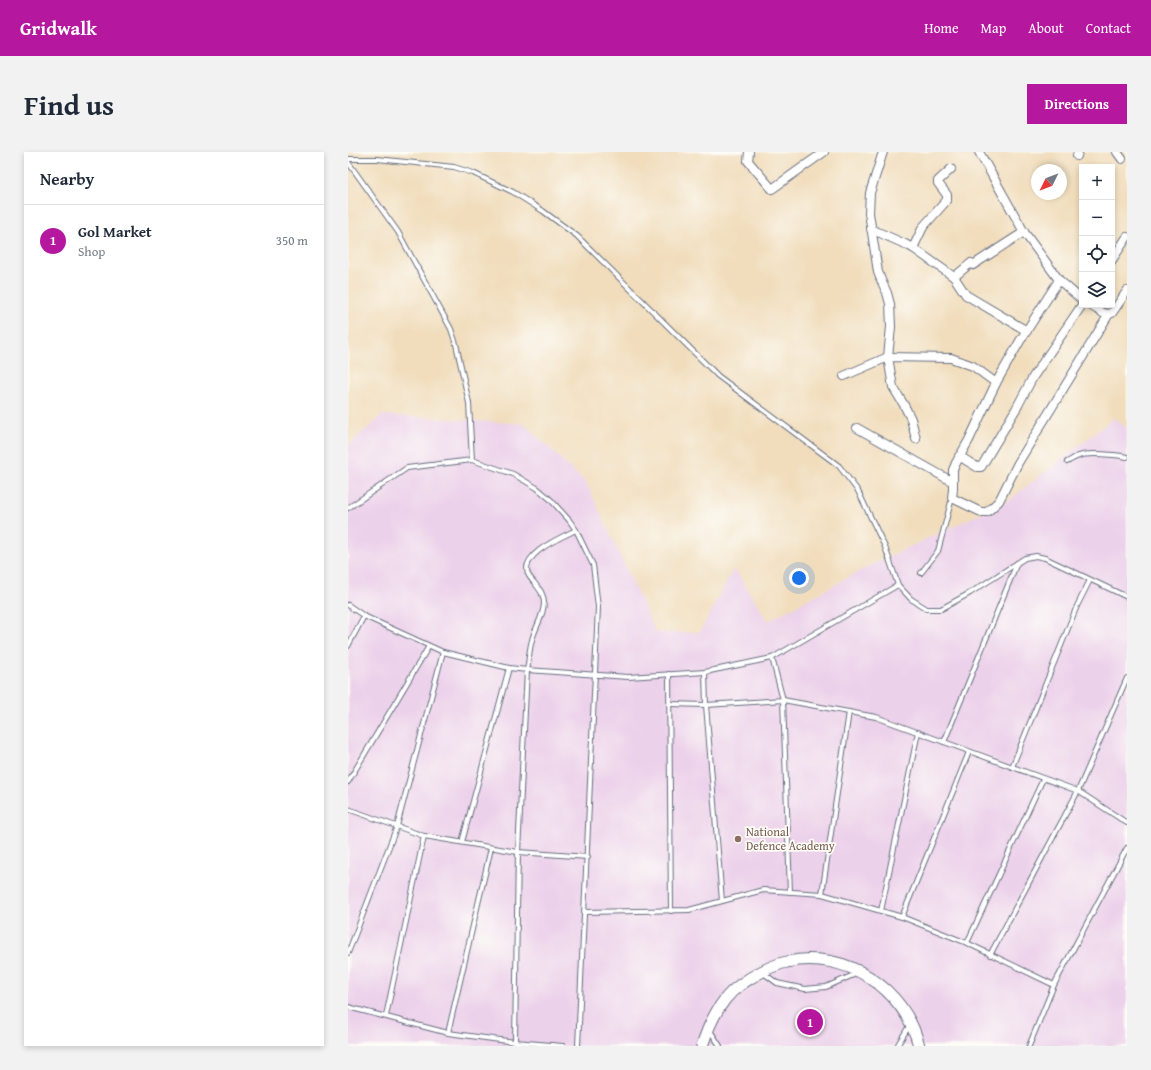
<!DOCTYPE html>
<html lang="en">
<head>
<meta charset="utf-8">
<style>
	body { margin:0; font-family:"Gentium Book Plus",serif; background:#f2f2f3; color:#1f2937 }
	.controls { position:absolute; right:12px; top:12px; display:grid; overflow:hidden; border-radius:0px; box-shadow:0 2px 6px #0003 }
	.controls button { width:36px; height:36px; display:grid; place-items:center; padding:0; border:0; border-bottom:1px solid #e0e1e3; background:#fff; color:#1f2937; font:20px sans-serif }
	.compass { position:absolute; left:683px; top:12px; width:36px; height:36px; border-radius:50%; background:#fff; box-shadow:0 2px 6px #0003; rotate:227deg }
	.you { position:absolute; left:451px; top:426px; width:14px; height:14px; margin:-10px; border:3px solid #fff; border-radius:50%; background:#1a73e8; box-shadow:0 0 0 6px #1a73e833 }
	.badge { display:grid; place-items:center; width:26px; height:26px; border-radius:50%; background:#b5179e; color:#fff; font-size:13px; font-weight:700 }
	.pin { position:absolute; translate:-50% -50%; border:2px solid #fff; box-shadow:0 1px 4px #0006 }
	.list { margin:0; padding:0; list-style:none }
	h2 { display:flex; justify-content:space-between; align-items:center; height:52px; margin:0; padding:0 16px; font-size:17px }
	h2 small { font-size:13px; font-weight:400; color:#747a83 }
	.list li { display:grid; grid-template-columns:26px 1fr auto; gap:12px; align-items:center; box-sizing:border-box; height:72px; padding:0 16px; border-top:1px solid #e0e1e3 }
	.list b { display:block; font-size:15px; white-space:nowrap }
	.list p { margin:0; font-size:13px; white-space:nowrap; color:#747a83 }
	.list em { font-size:13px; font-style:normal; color:#747a83 }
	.icon { flex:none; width:22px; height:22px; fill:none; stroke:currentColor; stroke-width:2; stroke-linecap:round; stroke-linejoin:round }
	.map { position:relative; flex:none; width:779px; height:894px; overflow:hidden; border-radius:0px }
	header { display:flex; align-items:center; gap:24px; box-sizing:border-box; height:56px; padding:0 20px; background:#b5179e; color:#fff }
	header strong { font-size:19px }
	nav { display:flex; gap:22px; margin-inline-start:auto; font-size:14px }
	.intro { display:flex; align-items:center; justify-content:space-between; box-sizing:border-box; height:96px; padding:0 24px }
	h1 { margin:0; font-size:28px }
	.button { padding:10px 18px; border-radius:0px; background:#b5179e; color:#fff; font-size:14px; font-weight:700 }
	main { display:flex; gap:24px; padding:0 24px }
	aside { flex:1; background:#fff; border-radius:0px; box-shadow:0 2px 6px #0003 }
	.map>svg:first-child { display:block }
	.built { fill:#ecd1ea }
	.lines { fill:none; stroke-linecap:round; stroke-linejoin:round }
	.lane-casing { stroke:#666c7f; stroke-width:6 }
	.street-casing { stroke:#666c7f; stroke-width:10 }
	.secondary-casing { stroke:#666c7f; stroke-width:13 }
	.lane { stroke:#fff; stroke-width:4 }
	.street { stroke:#fff; stroke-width:8 }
	.secondary { stroke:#fff; stroke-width:11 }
	.education-dot { fill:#8d6e63; stroke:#fdfcf7; stroke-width:1.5 }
	.labels { text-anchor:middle; stroke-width:3.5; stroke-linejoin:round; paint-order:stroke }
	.education-label { font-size:12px; fill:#785e54; stroke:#fdfcf7; text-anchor:start }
</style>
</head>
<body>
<header>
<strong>Gridwalk</strong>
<nav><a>Home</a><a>Map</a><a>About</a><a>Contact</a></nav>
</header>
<div class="intro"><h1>Find us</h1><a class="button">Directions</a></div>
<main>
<aside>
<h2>Nearby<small></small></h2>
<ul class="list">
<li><span class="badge">1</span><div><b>Gol Market</b><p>Shop</p></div><em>350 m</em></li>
</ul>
</aside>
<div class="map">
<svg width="779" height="894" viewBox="0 0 779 894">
	<rect width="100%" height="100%" fill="#fdfcf7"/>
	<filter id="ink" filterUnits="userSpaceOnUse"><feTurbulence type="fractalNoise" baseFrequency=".025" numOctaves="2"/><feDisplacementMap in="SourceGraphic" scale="8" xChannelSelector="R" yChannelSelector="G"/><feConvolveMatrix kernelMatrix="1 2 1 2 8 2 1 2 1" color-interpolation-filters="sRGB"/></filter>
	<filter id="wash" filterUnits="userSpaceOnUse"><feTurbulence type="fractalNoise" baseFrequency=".012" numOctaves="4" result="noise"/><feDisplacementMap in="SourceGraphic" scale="16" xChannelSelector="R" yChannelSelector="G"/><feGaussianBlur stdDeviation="0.9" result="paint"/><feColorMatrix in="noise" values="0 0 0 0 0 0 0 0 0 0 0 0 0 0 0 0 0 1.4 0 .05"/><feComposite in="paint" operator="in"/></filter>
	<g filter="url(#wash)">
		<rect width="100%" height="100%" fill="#f1ddbc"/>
		<path class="built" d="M34,263L176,272L239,332L308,481L352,480L386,416L420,469L525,412L661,348L766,266L779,276V894H0V294Z"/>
	</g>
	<g filter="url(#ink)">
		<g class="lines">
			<g class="lane-casing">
				<g id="lane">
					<path d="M0,7H29L106,15L125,21L165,40L195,59L229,84L370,224L491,314L510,339L537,395L550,433L563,447L579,457H593L622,441L677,406L688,404L697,406L779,445"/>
					<path d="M0,10L50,80L103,177L108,192L121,251L124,308"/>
					<path d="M719,310C723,308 727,305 731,304C740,300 769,303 779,305"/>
					<path d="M0,356L59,316L124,308L165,322L189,336L202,347L221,368L228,378L245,413L250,455L230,894"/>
					<path d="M573,421L590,399L604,346"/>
					<path d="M0,453L16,464L95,500L161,516L179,518L280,525L357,520L424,506L550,433"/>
					<path d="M0,494L16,464"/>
					<path d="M424,506L435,548L442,740"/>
					<path d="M357,520L358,553L374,749"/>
					<path d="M321,522L323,759"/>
					<path d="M322,552L358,553L435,548L528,565L730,639L779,671"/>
					<path d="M596,590L669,411"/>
					<path d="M664,615L729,454L742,428"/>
					<path d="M0,630L81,494"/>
					<path d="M0,657L76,684L170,700L240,705"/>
					<path d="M114,690L161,516"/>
					<path d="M474,742L501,560"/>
					<path d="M533,759L570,580"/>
					<path d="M237,760L341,758L415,738L474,742L554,765L619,791L706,833"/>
					<path d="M554,765L621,600"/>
					<path d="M619,791L695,627"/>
					<path d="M0,801L49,674L95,500"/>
					<path d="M642,803L730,639L779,526"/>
					<path d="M414,820L429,831L457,837L478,835L510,821"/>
					<path d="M0,855L100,881L167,890L215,894"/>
					<path d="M38,864L76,684"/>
					<path d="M361,877L372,894"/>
					<path d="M100,881L143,696"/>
					<path d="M167,890L170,700L179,518C181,509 181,498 184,488C187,476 196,463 196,451C196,439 187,433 181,424C169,403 214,385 228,378"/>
					<path d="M549,894L561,874"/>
					<path d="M681,894L706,833L779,696"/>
				</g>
			</g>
			<g class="street-casing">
				<g id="street">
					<path d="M401,0L400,9L424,37L476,0"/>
					<path d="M535,0L522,41L521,61L530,120L533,128L539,141L542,152L543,175L540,205L545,235L556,253L563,267L568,287"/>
					<path d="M631,0L676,80L711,128L734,148"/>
					<path d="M769,0L774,7"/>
					<path d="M729,4L730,0"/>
					<path d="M523,77L557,92L565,96L606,125L618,143L679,179"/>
					<path d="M565,96L575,75L599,48V43L590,31V29L603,17"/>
					<path d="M764,108L779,85"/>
					<path d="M606,125L623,111L625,113L676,80"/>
					<path d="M711,128L672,189L648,231L621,288L608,311L605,318V337L604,346L633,360H639L651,349L670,311L761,162L764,161L779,139"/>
					<path d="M742,153L755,161L761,162"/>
					<path d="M496,224L540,205L603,206L625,214L648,231"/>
					<path d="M509,276L605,330"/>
					<path d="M611,304L629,315H633L635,312L668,257L685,225L734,153"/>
				</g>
			</g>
			<g class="secondary-casing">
				<path id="secondary" d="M354,894C361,872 373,846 392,833C404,824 424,813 439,810C497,797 557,836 571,894"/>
			</g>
			<use href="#lane" class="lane"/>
			<use href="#street" class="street"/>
			<use href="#secondary" class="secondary"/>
		</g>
	</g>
	<circle class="education-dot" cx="390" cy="687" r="4"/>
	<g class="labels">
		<g class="education-label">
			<text x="398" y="684">National<tspan x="398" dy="14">Defence Academy</tspan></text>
		</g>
	</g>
</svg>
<div class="controls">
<button>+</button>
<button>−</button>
<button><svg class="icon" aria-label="locate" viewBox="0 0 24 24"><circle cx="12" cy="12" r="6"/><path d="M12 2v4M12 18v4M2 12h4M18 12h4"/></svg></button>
<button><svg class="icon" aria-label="layers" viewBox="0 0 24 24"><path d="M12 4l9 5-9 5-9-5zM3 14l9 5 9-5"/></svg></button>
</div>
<svg class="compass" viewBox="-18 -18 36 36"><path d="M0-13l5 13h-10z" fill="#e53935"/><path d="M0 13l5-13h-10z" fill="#747a83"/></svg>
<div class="you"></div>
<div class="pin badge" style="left:462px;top:870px">1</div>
</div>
</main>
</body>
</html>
